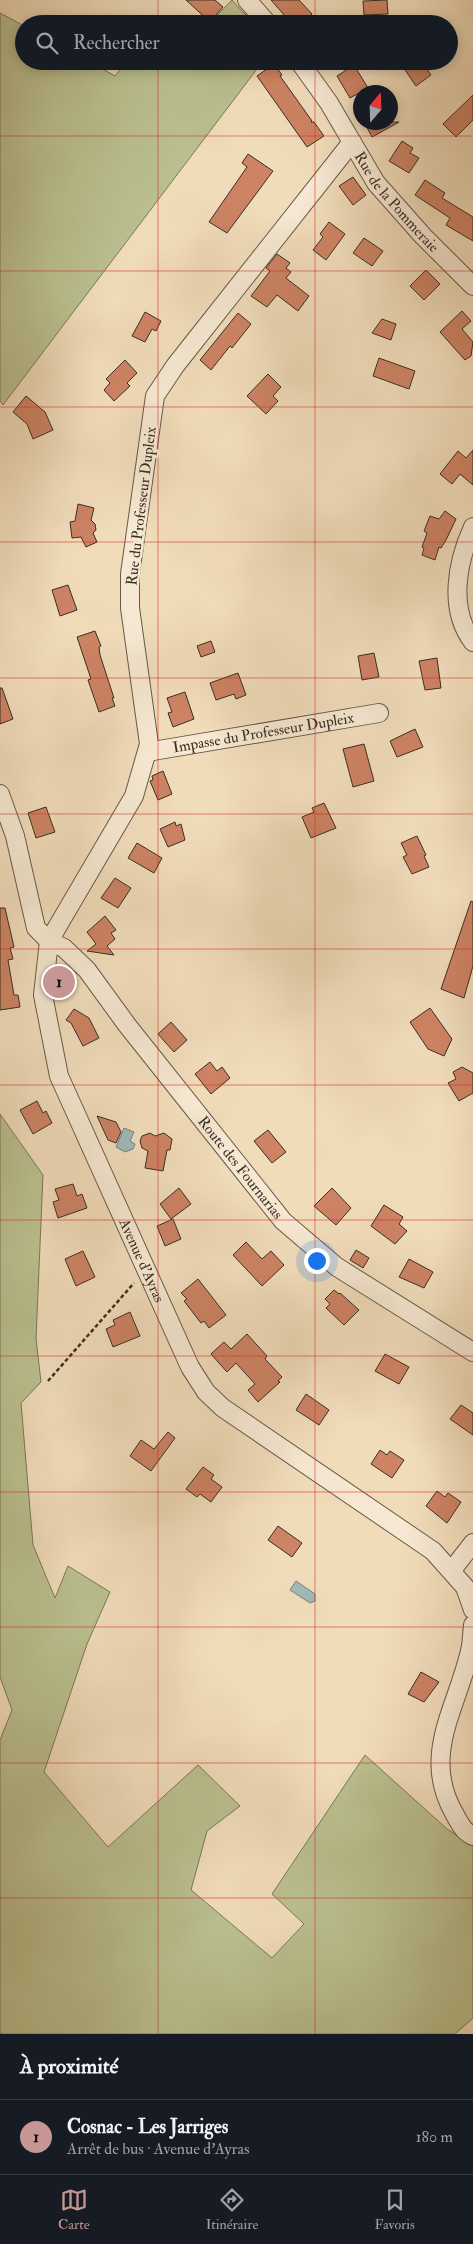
<!DOCTYPE html>
<html lang="fr">
<head>
<meta charset="utf-8">
<style>
	body { margin:0; font-family:"IM FELL Double Pica",serif; background:#20242c; color:#f1f3f6 }
	.compass { position:absolute; left:353px; top:85px; width:45px; height:45px; border-radius:50%; background:#171b24; box-shadow:0 2px 12px #0003; rotate:19deg }
	.you { position:absolute; left:316px; top:1260px; width:18px; height:18px; margin:-12px; border:4px solid #fff; border-radius:50%; background:#1a73e8; box-shadow:0 0 0 8px #1a73e833 }
	.badge { display:grid; place-items:center; width:32px; height:32px; border-radius:50%; background:#c59692; color:#111; font-size:16px; font-weight:700 }
	.pin { position:absolute; translate:-50% -50%; border:2px solid #fff; box-shadow:0 1px 5px #0006 }
	.list { margin:0; padding:0; list-style:none }
	h2 { display:flex; justify-content:space-between; align-items:center; height:65px; margin:0; padding:0 20px; font-size:21px }
	h2 small { font-size:16px; font-weight:400; color:#9ea1a6 }
	.list li { display:grid; grid-template-columns:32px 1fr auto; gap:15px; align-items:center; box-sizing:border-box; height:75px; padding:0 20px; border-top:1px solid #363941 }
	.list b { display:block; font-size:19px; white-space:nowrap }
	.list p { margin:0; font-size:16px; white-space:nowrap; color:#9ea1a6 }
	.list em { font-size:16px; font-style:normal; color:#9ea1a6 }
	.icon { flex:none; width:28px; height:28px; fill:none; stroke:currentColor; stroke-width:2; stroke-linecap:round; stroke-linejoin:round }
	.map { position:relative; flex:none; width:473px; height:2034px; overflow:hidden }
	.search { position:absolute; background:#171b24; box-shadow:0 2px 12px #0003; left:15px; right:15px; top:15px; height:55px; display:flex; align-items:center; gap:12px; box-sizing:border-box; padding:0 18px; border-radius:28px; color:#9ea1a6; font-size:19px }
	.sheet { height:140px; background:#171b24 }
	nav { display:flex; justify-content:space-around; align-items:center; box-sizing:border-box; height:70px; border-top:1px solid #363941; background:#171b24; font-size:14px; color:#9ea1a6 }
	nav a { display:grid; justify-items:center; gap:2px }
	nav .on { color:#c59692 }
	.map>svg:first-child { display:block }
	.green { fill:#bbc08f; stroke:#7a775a }
	.water { fill:#9fb9ba; stroke:#76817e }
	.building { fill:#cd8364; stroke:#392e25 }
	.lines { fill:none; stroke-linecap:round; stroke-linejoin:round }
	.minor-casing { stroke:#675a4a; stroke-width:20 }
	.path { stroke:#392e25; stroke-width:2.5; stroke-dasharray:4 2.5; stroke-linecap:butt }
	.minor { stroke:#f6e8d2; stroke-width:18 }
	.grid { fill:none; stroke:#d62828; stroke-width:1; stroke-opacity:0.55 }
	.labels { text-anchor:middle; stroke-width:5; stroke-linejoin:round; paint-order:stroke }
	.street-label { font-size:15px; fill:#392e25; stroke:#f6e8d2 }
</style>
</head>
<body>
<div class="map">
<svg width="473" height="2034" viewBox="0 0 473 2034">
	<rect width="100%" height="100%" fill="#f1dcba"/>
	<filter id="stains"><feTurbulence type="fractalNoise" baseFrequency=".004" numOctaves="4"/><feColorMatrix values="0 0 0 0 .2 0 0 0 0 .09 0 0 0 0 .02 0 0 0 .5 -.17"/></filter>
	<radialGradient id="worn" r=".72"><stop offset=".6" stop-color="#630" stop-opacity="0"/><stop offset="1" stop-color="#630" stop-opacity=".3"/></radialGradient>
	<g class="green">
		<path d="M232,0L254,24H209Z"/>
		<path d="M0,13L24,26V61H88L115,76L127,61H263L3,405L0,401Z"/>
		<path d="M0,1114L43,1175L36,1339L41,1382L21,1403L33,1545L55,1598L68,1566L110,1592L87,1644L44,1772L108,1847L198,1765L240,1806L207,1831L191,1890L272,1958L304,1924L272,1894L365,1755L447,1829L473,1846V2018L455,2034H0V1740L12,1710L0,1677Z"/>
	</g>
	<g class="water">
		<path d="M124,1128L134,1132L130,1141L135,1144L133,1149L125,1152L116,1147Z"/>
		<path d="M296,1581L315,1594V1601L310,1603L290,1590Z"/>
	</g>
	<g class="building">
		<path d="M186,0H215L223,7L210,22Z"/>
		<path d="M271,0H299L312,14L301,24H292Z"/>
		<path d="M387,0L388,14L364,15L363,1Z"/>
		<path d="M399,61H421L431,75L416,86Z"/>
		<path d="M274,64L282,75L280,76L312,121L311,122H314L324,136L307,147L257,76Z"/>
		<path d="M354,65L368,88L350,98L337,76Z"/>
		<path d="M473,95V120L456,137L443,124Z"/>
		<path d="M364,122H399L372,137Z"/>
		<path d="M402,141L413,148L410,153L419,158L409,173L389,161Z"/>
		<path d="M248,154L273,171L227,233L209,222L247,167L242,163Z"/>
		<path d="M353,177L366,195L353,205L339,186Z"/>
		<path d="M425,180L445,193L442,198L473,217V241L446,225L450,218L415,195Z"/>
		<path d="M329,222L345,234L326,260L313,250L323,237L320,234Z"/>
		<path d="M364,238L383,251L372,266L353,253Z"/>
		<path d="M277,254L290,263L286,268L291,272L286,278L309,296L298,311L277,295L267,307L251,296L270,271L266,268Z"/>
		<path d="M426,270L440,284L424,300L410,286Z"/>
		<path d="M462,311L471,321L462,329L473,342L471,356L465,360L440,332Z"/>
		<path d="M145,312L161,321L156,331L152,329L145,342L132,336Z"/>
		<path d="M238,313L251,324L232,348L230,346L211,370L200,360Z"/>
		<path d="M382,319L396,324L391,340L372,333Z"/>
		<path d="M379,358L415,371L409,389L373,376Z"/>
		<path d="M125,360L137,373L127,383L130,386L114,401L104,390L110,383L106,379Z"/>
		<path d="M268,374L281,387L273,396L278,401L266,414L247,396Z"/>
		<path d="M26,396L45,412L53,430L33,439L27,424L13,412Z"/>
		<path d="M473,450V485L460,474L452,484L440,474L458,451L466,458Z"/>
		<path d="M78,504L94,508L91,520L95,524L96,530L93,533L97,542L86,547L81,537L72,538L70,522L75,521Z"/>
		<path d="M445,511L456,519L446,540L441,548L439,547L435,560L422,555L424,548L422,547L427,533L424,531L430,516L439,519Z"/>
		<path d="M68,585L77,610L60,616L52,590Z"/>
		<path d="M95,631L101,646L99,647L100,655L114,698H112L115,706L99,712L88,680L91,679L77,637Z"/>
		<path d="M211,641L215,652L201,657L197,646Z"/>
		<path d="M374,653L379,677L362,680L358,656Z"/>
		<path d="M437,658L441,688L425,690L419,661Z"/>
		<path d="M238,673L246,695L236,699L234,694L216,700L210,683Z"/>
		<path d="M0,688H2L13,719L0,724Z"/>
		<path d="M185,692L194,719L173,727L168,713L172,712L167,698Z"/>
		<path d="M415,729L423,747L397,757L390,741Z"/>
		<path d="M364,744L374,781L353,787L343,749Z"/>
		<path d="M163,771L172,794L158,800L150,781L153,780L152,776Z"/>
		<path d="M324,803L336,828L311,838L302,817L314,812L312,808Z"/>
		<path d="M46,807L55,832L36,838L28,813Z"/>
		<path d="M175,822L176,826L181,824L185,840L168,847L160,829Z"/>
		<path d="M417,836L426,855L424,856L429,867L412,874L403,857L407,855L401,843Z"/>
		<path d="M137,843L162,858L154,873L128,858Z"/>
		<path d="M115,878L131,888L118,908L101,898Z"/>
		<path d="M471,901L473,902V966L464,998L441,989Z"/>
		<path d="M0,908H5L14,947L10,948L13,959L8,960L14,995H18L20,1007L0,1010Z"/>
		<path d="M105,916L116,930L111,933L115,939L107,946L114,955L87,951L96,944L87,932Z"/>
		<path d="M430,1008L452,1039L444,1056L428,1049L410,1022Z"/>
		<path d="M74,1009L89,1018L99,1038L83,1046L71,1023L66,1020Z"/>
		<path d="M171,1022L187,1040L174,1052L158,1034Z"/>
		<path d="M210,1062L217,1071L222,1067L230,1078L211,1094L195,1074Z"/>
		<path d="M462,1067L473,1073V1093L459,1101L448,1083L456,1079L453,1072Z"/>
		<path d="M37,1101L43,1113L46,1111L52,1123L33,1134L20,1110Z"/>
		<path d="M97,1116L116,1122L121,1132L116,1143L108,1140Z"/>
		<path d="M268,1130L286,1152L272,1163L254,1141Z"/>
		<path d="M150,1133L155,1136L164,1133L172,1139L170,1150H167L163,1171L145,1168L148,1151L142,1148L140,1141L142,1136Z"/>
		<path d="M73,1184L77,1196L82,1194L87,1208L58,1218L53,1202L59,1200L55,1189Z"/>
		<path d="M179,1188L191,1204L171,1219L160,1204Z"/>
		<path d="M332,1188L351,1208L336,1225L314,1206Z"/>
		<path d="M384,1205L403,1217L399,1224L407,1231L395,1244L371,1226Z"/>
		<path d="M173,1219L181,1239L165,1246L157,1226Z"/>
		<path d="M246,1242L262,1259L271,1251L284,1265L262,1286L233,1255Z"/>
		<path d="M356,1250L369,1258L363,1268L350,1260Z"/>
		<path d="M83,1251L95,1277L76,1286L65,1259Z"/>
		<path d="M409,1259L433,1272L424,1288L399,1277Z"/>
		<path d="M198,1279L226,1315L209,1328L204,1321L201,1323L184,1301L187,1299L181,1293Z"/>
		<path d="M334,1290L339,1294L340,1293L359,1310L344,1325L326,1308L330,1304L325,1299Z"/>
		<path d="M130,1312L140,1336L113,1347L106,1329L115,1325L113,1320Z"/>
		<path d="M247,1334L267,1356L265,1359L282,1377L278,1381L280,1382L258,1402L248,1390L255,1384L236,1363L227,1372L211,1354L224,1342L231,1349Z"/>
		<path d="M385,1354L409,1367L399,1384L375,1371Z"/>
		<path d="M306,1394L329,1410L319,1425L296,1410Z"/>
		<path d="M461,1405L473,1413V1435L450,1419Z"/>
		<path d="M168,1432L175,1438L151,1471L130,1456L141,1440L154,1449Z"/>
		<path d="M380,1450L387,1455L390,1451L404,1460L392,1478L371,1464Z"/>
		<path d="M203,1467L214,1475L211,1479L222,1487L211,1502L200,1494L197,1497L186,1489Z"/>
		<path d="M437,1491L445,1497L448,1493L461,1502L447,1523L426,1506Z"/>
		<path d="M278,1526L302,1543L292,1557L268,1540Z"/>
		<path d="M421,1672L439,1682L424,1702L408,1694Z"/>
	</g>
	<g class="lines">
		<g class="minor-casing">
			<g id="minor">
				<path d="M247,0L268,24"/>
				<path id="s1" d="M299,61L329,103L376,183L423,236L473,286"/>
				<path id="s2" d="M352,142L175,366L155,396L130,574V608L149,744L134,796L49,941L43,995L59,1076L190,1367L206,1392L223,1408L433,1551L465,1587L473,1610"/>
				<path d="M473,527C457,562 448,609 473,642"/>
				<path id="s3" d="M147,752L379,713"/>
				<path id="s4" d="M0,794L15,836L36,928L49,941L64,948L87,970L127,1025L283,1221L337,1267L473,1352"/>
				<path d="M452,1570L473,1543"/>
				<path d="M473,1625C472,1633 472,1643 470,1651C457,1708 421,1755 454,1813C460,1824 463,1831 473,1836"/>
			</g>
		</g>
		<path class="path" d="M48,1381L134,1283"/>
		<use href="#minor" class="minor"/>
	</g>
	<path class="grid" d="M158,0V24M315,0V24M158,61V2034M315,61V2034M0,136H473M0,271H473M0,407H473M0,542H473M0,678H473M0,814H473M0,949H473M0,1085H473M0,1220H473M0,1356H473M0,1492H473M0,1627H473M0,1763H473M0,1898H473"/>
	<g class="labels">
		<g class="street-label">
			<text dy="5" stroke="none"><textPath href="#s1" startOffset="172">Rue de la Pommeraie</textPath></text>
			<text transform="translate(141 506) rotate(-83)" y="5">Rue du Professeur Dupleix</text>
			<text dy="5" stroke="none"><textPath href="#s3" startOffset="118">Impasse du Professeur Dupleix</textPath></text>
			<text dy="5" stroke="none"><textPath href="#s4" startOffset="456">Route des Fournarias</textPath></text>
			<text dy="5" stroke="none"><textPath href="#s2" startOffset="1234">Avenue d'Ayras</textPath></text>
		</g>
	</g>
	<rect width="100%" height="100%" filter="url(#stains)"/>
	<rect width="100%" height="100%" fill="url(#worn)"/>
</svg>
<svg class="compass" viewBox="-18 -18 36 36"><path d="M0-13l5 13h-10z" fill="#e53935"/><path d="M0 13l5-13h-10z" fill="#9ea1a6"/></svg>
<div class="you"></div>
<div class="pin badge" style="left:59px;top:982px">1</div>
<div class="search"><svg class="icon" aria-label="search" viewBox="0 0 24 24"><circle cx="10" cy="10" r="6"/><path d="M15 15l6 6"/></svg>Rechercher</div>
</div>
<section class="sheet">
<h2>À proximité<small></small></h2>
<ul class="list">
<li><span class="badge">1</span><div><b>Cosnac - Les Jarriges</b><p>Arrêt de bus · Avenue d'Ayras</p></div><em>180 m</em></li>
</ul>
</section>
<nav>
<a class="on"><svg class="icon" aria-label="map" viewBox="0 0 24 24"><path d="M3 6l6-2 6 2 6-2v14l-6 2-6-2-6 2zM9 4v14M15 6v14"/></svg>Carte</a>
<a><svg class="icon" aria-label="directions" viewBox="0 0 24 24"><path d="M12 3l9 9-9 9-9-9zM9 14v-3h6M13 9l2 2-2 2"/></svg>Itinéraire</a>
<a><svg class="icon" aria-label="saved" viewBox="0 0 24 24"><path d="M7 4h10v16l-5-4-5 4z"/></svg>Favoris</a>
</nav>
</body>
</html>
